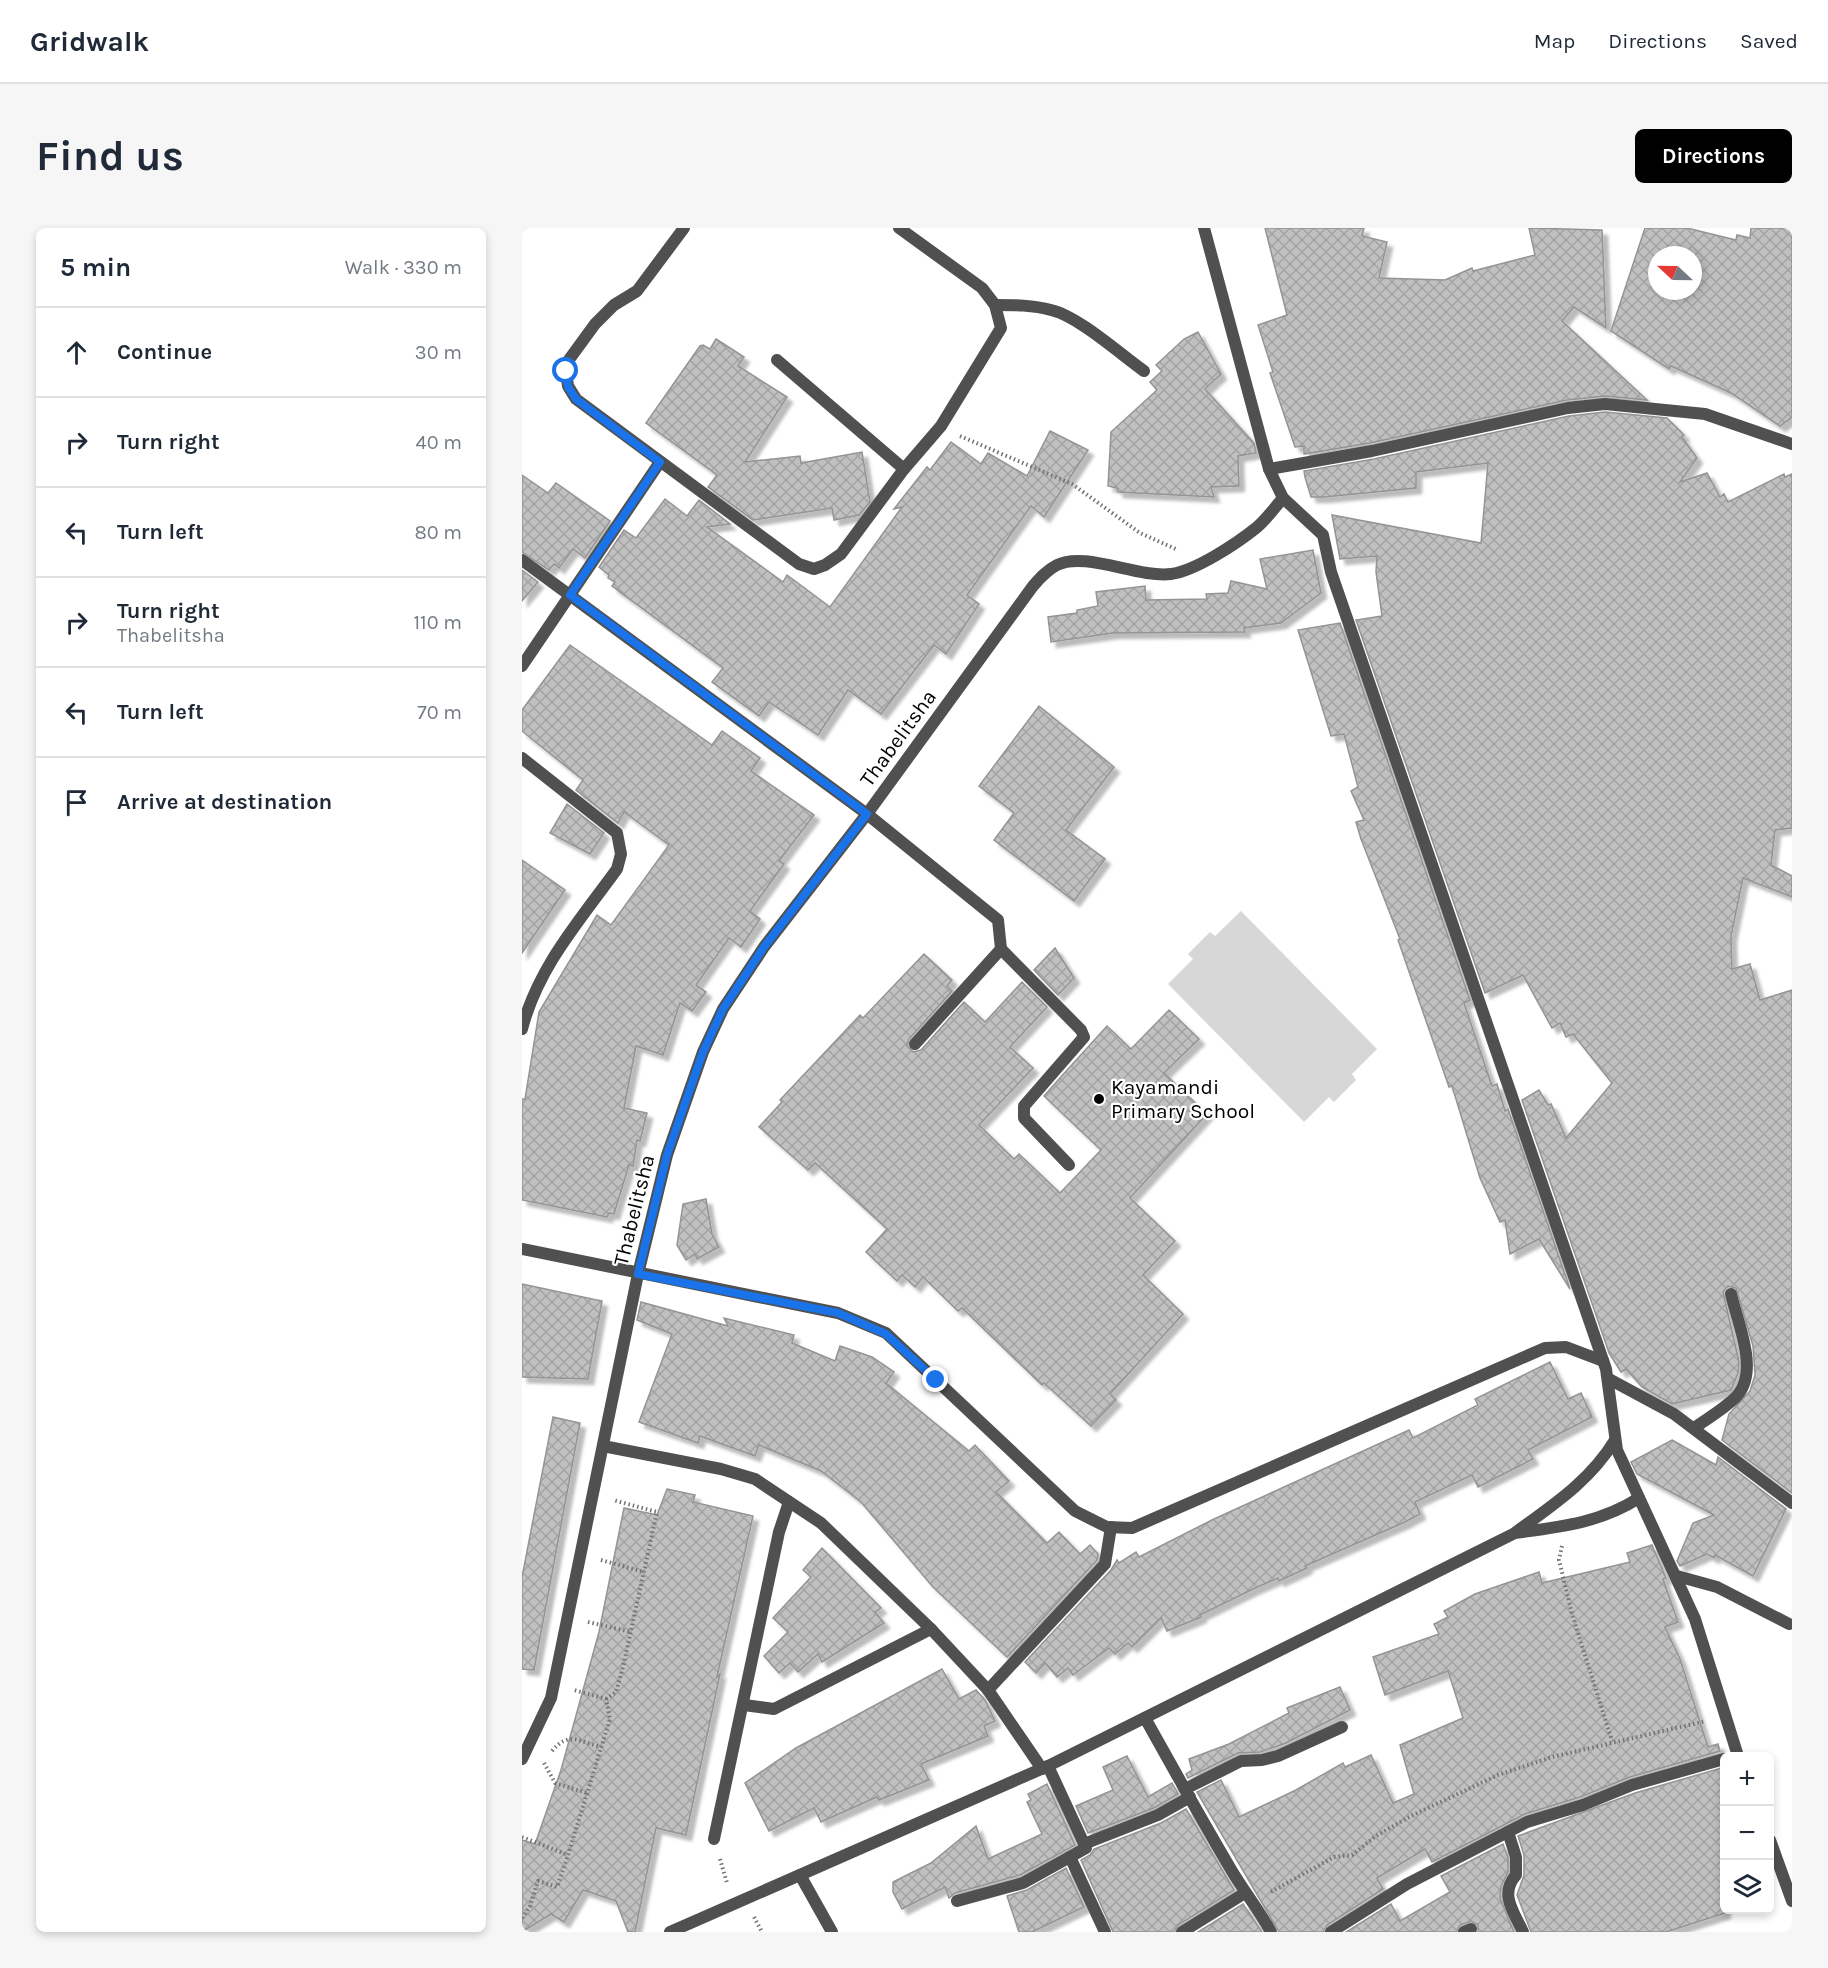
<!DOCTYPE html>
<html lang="en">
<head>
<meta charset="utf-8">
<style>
	body { margin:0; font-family:Karla,sans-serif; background:#f6f6f7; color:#1f2937 }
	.controls { position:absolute; right:18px; bottom:18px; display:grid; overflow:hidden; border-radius:9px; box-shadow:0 3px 9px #0003 }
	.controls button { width:54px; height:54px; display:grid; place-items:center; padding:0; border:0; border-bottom:2px solid #e0e1e3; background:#fff; color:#1f2937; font:30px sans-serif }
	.compass { position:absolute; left:1126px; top:18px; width:54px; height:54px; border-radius:50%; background:#fff; box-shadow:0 3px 9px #0003; rotate:292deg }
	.stop { position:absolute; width:18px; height:18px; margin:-14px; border:4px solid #1a73e8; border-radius:50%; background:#fff }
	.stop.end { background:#1a73e8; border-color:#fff; box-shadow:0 2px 6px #0008 }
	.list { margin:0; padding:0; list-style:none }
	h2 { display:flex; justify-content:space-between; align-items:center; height:78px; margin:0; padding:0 24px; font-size:26px }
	h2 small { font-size:20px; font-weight:400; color:#747a83 }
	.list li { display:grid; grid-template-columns:39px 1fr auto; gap:18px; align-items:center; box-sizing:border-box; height:90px; padding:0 24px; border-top:2px solid #e0e1e3 }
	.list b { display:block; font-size:22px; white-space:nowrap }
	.list p { margin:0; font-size:20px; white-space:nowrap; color:#747a83 }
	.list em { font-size:20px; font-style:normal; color:#747a83 }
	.icon { flex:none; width:33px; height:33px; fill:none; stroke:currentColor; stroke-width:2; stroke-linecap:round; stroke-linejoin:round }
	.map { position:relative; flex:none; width:1270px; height:1704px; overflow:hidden; border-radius:9px }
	header { display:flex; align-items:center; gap:36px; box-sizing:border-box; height:84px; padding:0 30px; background:#fff; border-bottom:2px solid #e0e1e3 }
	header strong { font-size:28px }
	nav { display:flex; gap:33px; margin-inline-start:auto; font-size:21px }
	.intro { display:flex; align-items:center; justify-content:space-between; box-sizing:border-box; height:144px; padding:0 36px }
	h1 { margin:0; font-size:42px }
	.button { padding:15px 27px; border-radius:9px; background:#000; color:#fff; font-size:21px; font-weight:700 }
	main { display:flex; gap:36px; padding:0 36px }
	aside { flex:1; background:#fff; border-radius:9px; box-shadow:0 3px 9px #0003 }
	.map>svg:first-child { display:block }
	.pitch { fill:#d7d7d7 }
	.building { fill:url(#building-cross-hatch); stroke:#949494; stroke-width:1.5; fill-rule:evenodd; filter:url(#shadow) }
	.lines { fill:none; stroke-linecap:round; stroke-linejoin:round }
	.path { stroke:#727272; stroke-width:4; stroke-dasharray:1.5 3; stroke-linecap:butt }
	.lane { stroke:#505050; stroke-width:12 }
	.street { stroke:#505050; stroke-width:12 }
	.route { stroke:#1a73e8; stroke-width:8 }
	.poi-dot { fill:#000; stroke:#fff; stroke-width:2 }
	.labels { text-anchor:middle; stroke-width:4.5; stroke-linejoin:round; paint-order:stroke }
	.street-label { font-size:21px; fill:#000; stroke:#fff }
	.poi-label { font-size:21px; fill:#000; stroke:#fff; text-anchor:start }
</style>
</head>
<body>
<header>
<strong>Gridwalk</strong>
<nav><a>Map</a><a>Directions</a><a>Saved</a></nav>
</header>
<div class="intro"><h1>Find us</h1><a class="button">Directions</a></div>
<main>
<aside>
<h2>5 min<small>Walk · 330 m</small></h2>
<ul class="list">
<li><svg class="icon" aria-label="ahead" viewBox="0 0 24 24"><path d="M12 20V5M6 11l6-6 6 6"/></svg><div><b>Continue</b></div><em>30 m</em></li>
<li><svg class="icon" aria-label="right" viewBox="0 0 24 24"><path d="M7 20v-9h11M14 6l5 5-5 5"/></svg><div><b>Turn right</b></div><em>40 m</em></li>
<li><svg class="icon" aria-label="left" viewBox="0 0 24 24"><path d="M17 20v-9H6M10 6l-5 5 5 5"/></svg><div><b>Turn left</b></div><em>80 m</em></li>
<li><svg class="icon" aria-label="right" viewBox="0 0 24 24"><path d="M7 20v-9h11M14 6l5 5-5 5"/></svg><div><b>Turn right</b><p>Thabelitsha</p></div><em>110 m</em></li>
<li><svg class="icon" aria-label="left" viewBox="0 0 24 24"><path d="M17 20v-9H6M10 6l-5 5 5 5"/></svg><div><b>Turn left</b></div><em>70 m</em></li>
<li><svg class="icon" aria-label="arrive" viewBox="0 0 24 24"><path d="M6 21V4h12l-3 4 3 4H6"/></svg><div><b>Arrive at destination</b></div></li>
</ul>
</aside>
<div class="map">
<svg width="1270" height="1704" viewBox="0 0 1270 1704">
	<defs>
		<pattern id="building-cross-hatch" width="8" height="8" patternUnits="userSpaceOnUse" patternTransform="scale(1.5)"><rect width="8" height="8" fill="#c0c0c0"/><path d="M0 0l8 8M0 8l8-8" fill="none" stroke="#a3a3a3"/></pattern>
		<filter id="shadow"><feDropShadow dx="5.5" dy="5.5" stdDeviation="1.5" flood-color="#0004"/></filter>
	</defs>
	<rect width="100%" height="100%" fill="#fff"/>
	<path class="pitch" d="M719,683L855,821L830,846L834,852L812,874L807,869L782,894L646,756L671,731L666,726L688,704L693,708Z"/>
	<g class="building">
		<path d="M743,0H842L840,8L865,14L857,50L923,52L950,40L951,43L1013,27L1007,0L1080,2L1084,100L1052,79L1040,93L1125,172L1084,168L1045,172L848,215L782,226V218L773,219L748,145L751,144L736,97L765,87Z"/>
		<path d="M1123,0H1165L1214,12L1215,7L1228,10L1229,0H1270V189L1258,198L1209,165L1149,138L1147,141L1089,103ZM1135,27H1171V63H1135Z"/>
		<path d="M676,104L699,146L683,161L732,215L734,225L716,228L717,258L689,259L692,269L596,264L595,260L586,258L589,204L635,162L628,154L640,143L634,137L662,111Z"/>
		<path d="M194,111L222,129L216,138L265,169L223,234L278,228L279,235L340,224L348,274L337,287L312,292L310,280L231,292L186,259L195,247L124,195L178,118L181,117L188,121Z"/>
		<path d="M1083,184L1145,190L1162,207L1160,209L1175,230L1158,254L1185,245L1198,269L1202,266L1206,274L1262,246L1263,249L1270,246V600L1253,602L1249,637L1270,648V669L1221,650L1209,708L1210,741L1228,736L1238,772L1270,762V1265L1200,1212L1207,1186L1228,1163L1233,1147L1231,1118L1214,1060L1206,1058L1201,1064L1217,1134L1216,1145L1209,1162L1150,1176L1120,1159L1104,1141L1099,1144L1087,1125L1000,872L1017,862L1026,877L1029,876L1044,910L1090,855L1051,806L1044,809L1038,795L1030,800L1001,747L963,765L834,392L860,388L854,344L855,328L818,331L810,287L959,315L966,235L894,244V260L802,269H789L783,249L782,243L852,231L1047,188Z"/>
		<path d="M528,203L566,222L522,289L509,278L445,367L457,376L424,426L412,417L359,486L326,462L296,507L247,474L237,488L190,454L201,440L90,358L93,354L86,350L87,347L77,339L102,302L114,310L143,271L165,288L177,272L208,296L185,299L261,354L265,347L308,379L380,279L372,281L405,239L408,242L429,214L459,236L466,225L505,248Z"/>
		<path d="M0,247L26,265L34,255L88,293L63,330L51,321L37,340L32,336L27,342L0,324Z"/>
		<path d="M791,322L799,365L759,395L722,400L723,404L591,405L529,414L526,389L555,385V382L576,378L574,364L623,358L624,372L685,371L684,366L706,365L709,353L745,361L738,331Z"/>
		<path d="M0,342L16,354L0,373Z"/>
		<path d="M818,395L948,772L942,775L970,858L975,856L983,883L986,881L1048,1061L1017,1011L988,1026L983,992L978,994L958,950L930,858L927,859L876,712L878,711L839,611L834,594L842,592L829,563L836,559L822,506L809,508L776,402Z"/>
		<path d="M48,417L190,517L200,503L238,530L229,543L292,587L257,633L262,636L228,683L238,691L219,719L207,710L174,757L184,764L170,783L158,775L141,827L114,818L102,880L125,885L118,913L115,912L111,938L107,937L92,986L87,985L85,989L0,972V871H3L17,784L75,687L89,697L147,617L102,584L96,595L54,562L61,552L0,503V482Z"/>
		<path d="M517,478L592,539L544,602L583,631L552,673L472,612L492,585L457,558Z"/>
		<path d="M45,576L82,605L68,626L28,605Z"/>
		<path d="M0,632L43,662L0,725Z"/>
		<path d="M533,720L552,750L536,767L512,742Z"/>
		<path d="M402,726L430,752L425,758L430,763L387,811L385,818L391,824L399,822L442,774L463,794L500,754L525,779L488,819L511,840L457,897L492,931L497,926L538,965L579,922L522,868L537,851L585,798L609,821L647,782L677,811L642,845L685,886L608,970L653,1013L621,1047L661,1086L588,1166L594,1172L569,1198L522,1155L520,1157L440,1080L436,1083L401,1049L393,1059L380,1047L375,1053L344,1024L365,1001L293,935L286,942L237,899L260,874L258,872L338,787L341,790Z"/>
		<path d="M184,971L190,1006L197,1019L175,1031L173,1026L164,1032L155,1017L161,976Z"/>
		<path d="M0,1056L80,1073L66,1151L0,1149Z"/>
		<path d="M119,1074L206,1098L202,1090L272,1107L270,1115L313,1133L318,1118L350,1129L372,1144L364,1155L447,1223L453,1217L487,1253L474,1264L525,1315L537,1304L558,1326L568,1317L576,1326L575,1332L485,1429L411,1359L339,1274L299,1243L237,1217L233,1228L178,1208L176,1215L117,1194L150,1106L115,1092Z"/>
		<path d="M1028,1134L1046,1171L1059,1165L1070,1189L1006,1222L1011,1231L956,1259L950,1247L893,1274L898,1286L883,1294L783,1338L785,1340L757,1353L756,1350L731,1361L678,1387L679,1389L645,1403L639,1390L610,1419L606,1415L593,1426L587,1420L551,1447L546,1440L535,1449L523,1435L514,1445L503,1434L589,1342L595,1332L597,1335L614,1324L617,1329L692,1291L887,1202L891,1210L956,1177L953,1171Z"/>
		<path d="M31,1189L58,1195L12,1442L0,1441V1349Z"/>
		<path d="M1150,1212L1194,1237L1196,1229L1264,1281L1231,1348L1193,1327L1192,1330L1185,1326L1158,1338L1155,1333L1171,1295L1192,1287L1115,1246L1109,1234Z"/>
		<path d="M145,1261L173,1267L171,1274L231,1288L195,1449L198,1446L164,1607L134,1600L113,1704H106L94,1673L61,1662L42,1694L29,1686L0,1704V1612L13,1616L39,1542L77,1404L102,1280L135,1287Z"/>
		<path d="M1130,1317L1144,1350L1141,1351L1156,1394L1143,1399L1158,1431L1186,1519L1196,1516L1198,1523L1108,1549L1058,1569L1003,1586L910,1634L903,1621L855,1650L861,1661L805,1697L801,1704H757L675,1564L699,1552L717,1589L774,1562L821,1535L823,1539L849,1527L871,1575L892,1566L878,1517L941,1490L926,1443L863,1467L851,1429L917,1406L912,1396L926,1389L922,1383L953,1366L1017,1344L1020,1355L1108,1334L1105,1325Z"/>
		<path d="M300,1320L359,1380L353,1384L362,1395L300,1434L296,1426L276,1444L268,1435L257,1445L242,1428L266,1404L251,1390L289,1349L281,1342Z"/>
		<path d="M420,1441L437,1471L454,1462L463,1472L473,1493L462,1498L466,1508L399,1536L407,1552L357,1572L355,1569L299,1594L292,1580L247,1603L223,1555L274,1520Z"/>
		<path d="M818,1459L828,1482L764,1515L738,1524L716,1525L666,1550L664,1546L670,1542L667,1531L707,1516L767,1485L765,1480Z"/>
		<path d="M605,1528L626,1569L650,1555L656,1566L632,1580L566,1605L554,1578L591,1562L581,1539Z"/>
		<path d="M1203,1539V1685L1144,1704H1009L995,1667L1002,1647V1627L996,1608L1113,1565Z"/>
		<path d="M525,1556L553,1617L498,1647L433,1665L427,1670L423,1659L380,1681L371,1664V1654L409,1635L454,1598L466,1631L520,1606L505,1574L509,1572L506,1566Z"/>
		<path d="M664,1581L712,1662L656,1697L652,1704H591L559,1632L568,1627L572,1621L639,1595Z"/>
		<path d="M981,1616L986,1630V1644L979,1658L978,1670L992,1704H956V1697L949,1693L938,1697L934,1704H824L869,1676L878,1693L928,1664L919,1648Z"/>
		<path d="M544,1640L562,1679L510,1704H497L485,1668L505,1662Z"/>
		<path d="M721,1676L740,1704H676Z"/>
	</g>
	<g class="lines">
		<g class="path">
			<path d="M438,208L550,256L618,305L656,322"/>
			<path d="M1040,1318L1037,1332L1050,1386L1090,1513"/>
			<path d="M79,1332L122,1344"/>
			<path d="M66,1394L109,1404"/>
			<path d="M84,1471L94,1464L101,1439L135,1284L91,1272"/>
			<path d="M30,1523C47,1503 56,1513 79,1519"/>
			<path d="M22,1535L33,1555L65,1565"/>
			<path d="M0,1609L46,1627L88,1491L84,1471L52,1462"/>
			<path d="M198,1631L205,1655"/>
			<path d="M749,1664L812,1629L830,1627L854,1608L889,1588L976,1547L1030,1529L1184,1493"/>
			<path d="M232,1689L240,1704"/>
			<path d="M0,1690L8,1678L16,1653L35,1659L46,1627"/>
		</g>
		<g class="lane">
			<path d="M473,77C492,77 511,77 529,82C556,88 598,126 622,143"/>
			<path d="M345,586L476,692L479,721L393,816"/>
			<path d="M479,721L559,802L562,809L502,878V890L547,937"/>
			<path d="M1155,1348L1195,1359L1267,1396"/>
		</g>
		<g class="street">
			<path d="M162,0L115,63L92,77L73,96L46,133L44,143L46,158L54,171L277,336L292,341L303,337L319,326L382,241L419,198L479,100L473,77L460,60L377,0"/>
			<path d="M682,0L747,241L761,270L801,307L809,344L1084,1141L1095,1222L1173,1391L1216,1528"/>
			<path d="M255,132L382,241"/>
			<path d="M747,241L850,223L1046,180L1083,176L1183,186L1270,216"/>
			<path d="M0,332L345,586"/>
			<path d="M0,438L138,234"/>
			<path d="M0,530L95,605L99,626L95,641C58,692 16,739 0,801"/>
			<path d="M0,1021L316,1085L364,1105L553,1283L585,1299L610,1300L1023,1120L1044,1119L1081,1133"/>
			<path d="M1087,1151L1152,1186L1270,1275"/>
			<path d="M1172,1200C1186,1190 1202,1181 1214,1169C1238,1144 1216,1096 1209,1066"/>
			<path d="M81,1218L199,1241L233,1251L299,1295L409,1401L466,1462L520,1541"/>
			<path d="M994,1304C1031,1277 1068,1253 1093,1212"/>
			<path d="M466,1462L583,1336L589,1299"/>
			<path d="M222,1477L252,1481L409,1401"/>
			<path d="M623,1490C651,1540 678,1589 707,1638C720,1661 736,1680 749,1704"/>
			<path d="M0,1531L29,1470L116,1046L145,927L181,824L201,781L242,719L345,586L511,358C518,350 525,342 535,337C563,323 615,350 649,346C673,343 714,316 734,300C744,292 753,279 761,270"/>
			<path d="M663,1561L719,1533L740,1532L756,1528L820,1499"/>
			<path d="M986,1604L994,1629V1647C977,1666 992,1684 1001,1704"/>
			<path d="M192,1611L257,1304L267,1274"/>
			<path d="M1248,1612L1270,1673"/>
			<path d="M562,1616L636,1587L668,1569"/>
			<path d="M548,1629L583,1704"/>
			<path d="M278,1647L310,1704"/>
			<path d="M435,1673L501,1655L564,1620L526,1538"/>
			<path d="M148,1704L526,1538L993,1305C1038,1299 1078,1295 1117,1270"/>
			<path d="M660,1704L723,1665"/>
			<path d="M809,1704L885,1656L1005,1594L1061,1577L1110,1557L1202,1531"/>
			<path d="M942,1704L949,1701"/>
		</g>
	</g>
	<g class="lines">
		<path class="route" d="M44,143L46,159L54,171L138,234L48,367L345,586L242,719L201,781L181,824L145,927L116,1046L316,1085L364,1106L414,1152"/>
	</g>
	<circle class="poi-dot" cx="577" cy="871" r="6"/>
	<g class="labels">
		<g class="street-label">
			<text transform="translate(376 510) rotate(-54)" y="7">Thabelitsha</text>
			<text transform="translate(112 982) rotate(-76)" y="7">Thabelitsha</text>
		</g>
		<g class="poi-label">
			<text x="589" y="866">Kayamandi<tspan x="589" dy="24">Primary School</tspan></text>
		</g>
	</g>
</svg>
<div class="controls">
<button>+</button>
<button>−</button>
<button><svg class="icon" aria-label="layers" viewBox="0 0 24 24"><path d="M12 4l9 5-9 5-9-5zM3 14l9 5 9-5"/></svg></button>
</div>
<svg class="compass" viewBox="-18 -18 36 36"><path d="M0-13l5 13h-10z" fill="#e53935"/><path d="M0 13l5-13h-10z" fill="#747a83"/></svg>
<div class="stop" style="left:44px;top:143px"></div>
<div class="stop end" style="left:414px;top:1152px"></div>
</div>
</main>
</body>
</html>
